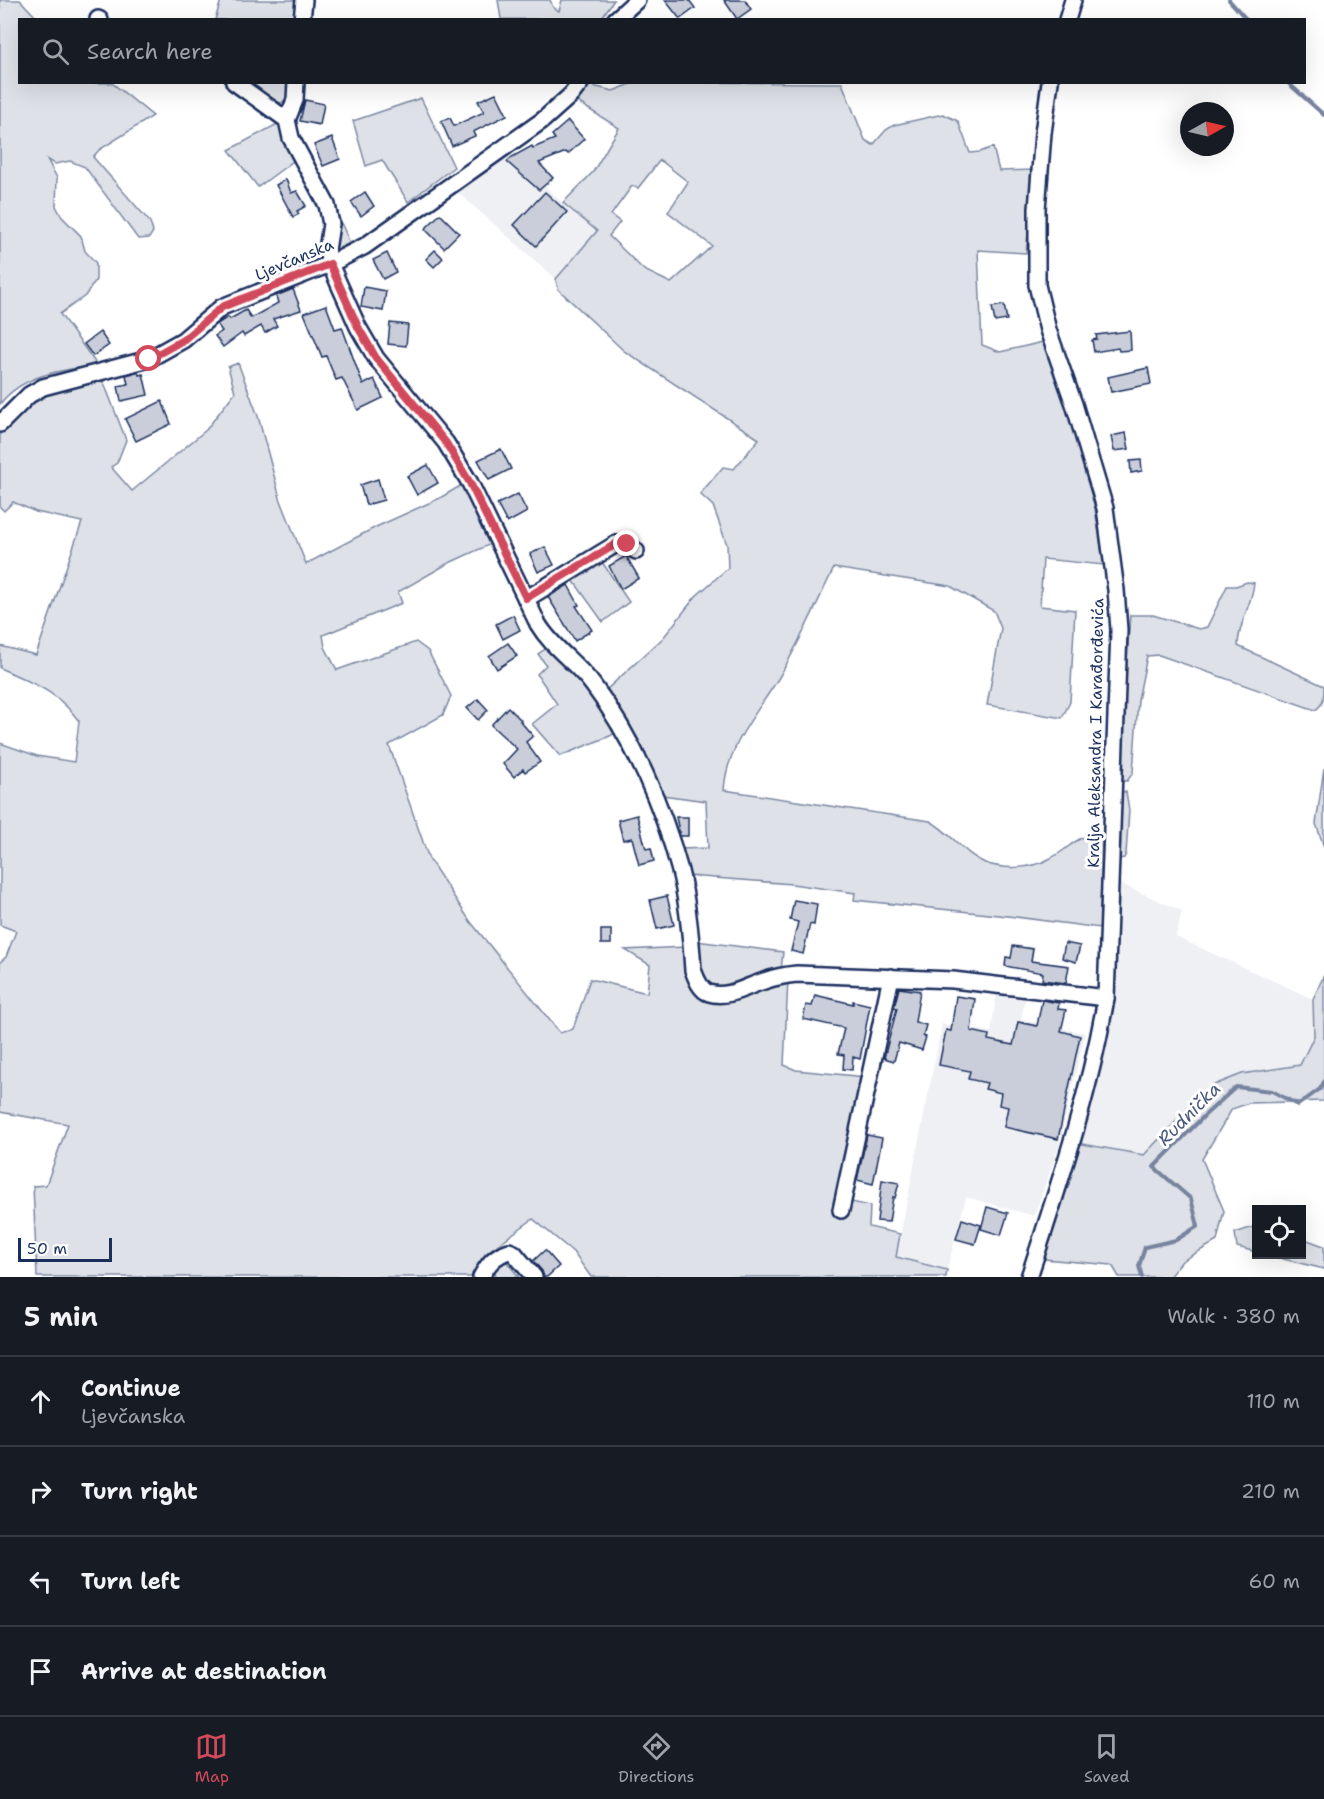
<!DOCTYPE html>
<html lang="en">
<head>
<meta charset="utf-8">
<style>
	body { margin:0; font-family:"Shantell Sans",sans-serif; background:#242831; color:#f1f3f6 }
	.controls { position:absolute; right:18px; bottom:18px; display:grid; overflow:hidden; border-radius:0px; box-shadow:0 6px 24px #0002 }
	.controls button { width:54px; height:54px; display:grid; place-items:center; padding:0; border:0; border-bottom:2px solid #363941; background:#171b24; color:#f1f3f6; font:30px sans-serif }
	.compass { position:absolute; left:1180px; top:102px; width:54px; height:54px; border-radius:50%; background:#171b24; box-shadow:0 6px 24px #0002; rotate:82deg }
	.scale { position:absolute; left:18px; bottom:15px; width:94px; box-sizing:border-box; padding-left:6px; border:3px solid #1b2f5e; border-top:0; font-size:16px; line-height:21px; white-space:nowrap; color:#1b2f5e; -webkit-text-stroke:4px #fff; paint-order:stroke }
	.stop { position:absolute; width:18px; height:18px; margin:-14px; border:4px solid #d1495b; border-radius:50%; background:#fff }
	.stop.end { background:#d1495b; border-color:#fff; box-shadow:0 2px 6px #0008 }
	.list { margin:0; padding:0; list-style:none }
	h2 { display:flex; justify-content:space-between; align-items:center; height:78px; margin:0; padding:0 24px; font-size:26px }
	h2 small { font-size:20px; font-weight:400; color:#9ea1a6 }
	.list li { display:grid; grid-template-columns:39px 1fr auto; gap:18px; align-items:center; box-sizing:border-box; height:90px; padding:0 24px; border-top:2px solid #363941 }
	.list b { display:block; font-size:22px; white-space:nowrap }
	.list p { margin:0; font-size:20px; white-space:nowrap; color:#9ea1a6 }
	.list em { font-size:20px; font-style:normal; color:#9ea1a6 }
	.icon { flex:none; width:33px; height:33px; fill:none; stroke:currentColor; stroke-width:2; stroke-linecap:round; stroke-linejoin:round }
	.map { position:relative; flex:none; width:1324px; height:1277px; overflow:hidden }
	.search { position:absolute; background:#171b24; box-shadow:0 6px 24px #0002; left:18px; right:18px; top:18px; height:66px; display:flex; align-items:center; gap:15px; box-sizing:border-box; padding:0 21px; border-radius:0px; color:#9ea1a6; font-size:22px }
	.sheet { height:438px; background:#171b24 }
	nav { display:flex; justify-content:space-around; align-items:center; box-sizing:border-box; height:84px; border-top:2px solid #363941; background:#171b24; font-size:16px; color:#9ea1a6 }
	nav a { display:grid; justify-items:center; gap:3px }
	nav .on { color:#d1495b }
	.map>svg:first-child { display:block }
	.built { fill:#eff0f4 }
	.green { fill:#dee1e7; stroke:#7c88a2; stroke-width:1.5; fill-rule:evenodd }
	.lines { fill:none; stroke-linecap:round; stroke-linejoin:round }
	.stream { stroke:#77839f; stroke-width:4 }
	.building { fill:#caceda; stroke:#1b2f5e; stroke-width:1.5 }
	.minor-casing { stroke:#1b2f5e; stroke-width:20 }
	.minor { stroke:#fff; stroke-width:15 }
	.route { stroke:#d1495b; stroke-width:8 }
	.labels { text-anchor:middle; stroke-width:6; stroke-linejoin:round; paint-order:stroke }
	.street-label { font-size:16px; fill:#1b2f5e; stroke:#fff }
	.water-label { font-size:18px; font-style:italic; fill:#49597e; stroke:#fff }
</style>
</head>
<body>
<div class="map">
<svg width="1324" height="1277" viewBox="0 0 1324 1277">
	<rect width="100%" height="100%" fill="#fff"/>
	<filter id="ink" filterUnits="userSpaceOnUse"><feTurbulence type="fractalNoise" baseFrequency=".0167" numOctaves="2"/><feDisplacementMap in="SourceGraphic" scale="12" xChannelSelector="R" yChannelSelector="G"/><feConvolveMatrix kernelMatrix="1 2 1 2 8 2 1 2 1" color-interpolation-filters="sRGB"/></filter>
	<g filter="url(#ink)">
		<g class="built">
			<path d="M505,149L563,203L597,231L556,279L452,187Z"/>
			<path d="M1119,883L1182,911L1176,937L1313,999L1314,1036L1300,1065L1242,1074L1209,1087L1144,1155L1077,1143L1108,1012L1118,953Z"/>
			<path d="M997,991L1026,994L1021,1019L1085,1033L1058,1149L1034,1216L966,1197L947,1270L896,1257L942,1024L991,1032Z"/>
		</g>
		<g class="green">
			<path d="M0,0H20L38,19L20,20V82L112,83L153,116L99,150L93,157L150,222L153,232L149,238L138,239L85,167L70,161L55,164L47,159L57,178L56,206L62,217L81,236L85,251L96,263V280L85,296L60,314L97,365C62,370 23,374 0,404Z"/>
			<path d="M221,0H297L296,19L215,20Z"/>
			<path d="M498,0H550L553,7L559,11L562,0H614L600,20L501,19Z"/>
			<path d="M636,82L842,83L865,140L873,145L886,130L894,125L943,114L958,121L970,153L980,152L993,147L999,171L1034,170L1026,253L978,250L982,345L1000,352L1043,342L1075,427L1094,503L1104,565L1043,559L1040,606L1075,610L1070,702L1062,718L987,705L1001,628L994,611L950,586L834,568C816,605 799,644 778,679C756,715 727,745 724,790L930,821C950,832 964,854 985,863C1005,870 1031,869 1049,859C1070,849 1076,834 1102,834L1100,928L1008,916L854,900L855,893L792,884L689,876L680,849L708,848L706,801L662,795L605,691L663,638L696,596L728,568L727,545L713,506L700,494L723,467L734,469L759,439L624,351L558,289L556,279L597,231L563,203L593,172L619,128L571,98L583,83H591L593,86L613,91ZM660,160L688,182L668,212L712,246L671,283L644,270L609,236L620,222L611,215L632,186L638,188Z"/>
			<path d="M248,83H288L286,98L282,103L275,101Z"/>
			<path d="M421,98L454,167L408,202L382,160L366,166L353,121Z"/>
			<path d="M281,122L296,159L258,187L229,150Z"/>
			<path d="M336,211L350,243L332,251Z"/>
			<path d="M238,363L258,416L280,498L306,564L376,527L440,498L465,483L493,543L447,564L398,592L402,603L323,635L325,647L337,670L416,642L428,651L451,696L443,715L389,745L429,859L470,921L560,1033L573,1029L590,979L647,993L650,965L625,950L685,947L688,980L694,989L707,1000L727,1002L788,979L784,1065L796,1070L865,1077L847,1201L870,1206L869,1227L900,1234L896,1257L947,1270L946,1277H591L573,1252L533,1219L485,1254L473,1277H37L33,1186L46,1185L68,1124L0,1112V962L6,957L16,931L0,925V743L37,756L74,762L79,721C56,690 34,684 0,668V646L36,655L82,522L36,512L13,502L4,511L0,507V432L21,406L33,397L101,375L126,440L117,463L111,467L132,491L206,430L235,392L228,367Z"/>
			<path d="M600,559L629,602L603,622L570,576Z"/>
			<path d="M1247,582L1254,583C1252,605 1238,624 1238,646L1324,686C1324,697 1324,705 1315,710L1159,655L1147,656L1138,700L1133,773L1127,781H1119L1130,615H1153L1199,629L1207,627L1227,586H1236Z"/>
			<path d="M547,648C573,672 602,698 616,732L610,736L560,756L532,724L557,704L537,674L546,665L538,654Z"/>
			<path d="M1324,768V847L1316,824Z"/>
			<path d="M1120,791L1126,792L1129,810L1126,854L1124,858L1119,859Z"/>
			<path d="M696,941L783,952L781,971C757,978 727,994 703,981Z"/>
			<path d="M1324,975V1101L1249,1103L1232,1109L1202,1159L1224,1211L1217,1241L1182,1261L1169,1277H1119L1112,1265L1044,1259L1077,1143L1144,1155L1209,1087L1242,1074L1300,1065L1314,1036L1313,999Z"/>
			<path d="M1256,1226V1252L1237,1247L1235,1233Z"/>
			<path d="M1302,1238L1324,1246V1269L1267,1255L1302,1254Z"/>
			<path d="M506,1261L519,1277H497L493,1269L501,1262Z"/>
		</g>
		<g class="lines">
			<g class="stream">
				<path d="M1229,0L1247,20"/>
				<path d="M1287,82L1324,115"/>
				<path d="M1142,1277L1139,1266L1145,1247L1176,1240L1198,1226L1191,1199L1154,1167L1205,1115L1236,1087L1272,1091L1298,1105L1320,1089L1324,1082"/>
			</g>
		</g>
		<g class="building">
			<path d="M665,0H689L695,8L680,19Z"/>
			<path d="M724,0H745L751,9L737,19Z"/>
			<path d="M496,93L507,115L473,132L475,136L452,146L441,121L450,118L454,126L484,112L478,101Z"/>
			<path d="M305,100L324,104L320,125L300,121Z"/>
			<path d="M568,121L584,139L568,154L566,152L539,163L553,178L539,190L507,162L512,157L532,146L533,148L555,139L552,135Z"/>
			<path d="M332,138L340,159L323,166L314,145Z"/>
			<path d="M286,179L291,193L297,191L306,206L297,211L299,214L293,217L276,185Z"/>
			<path d="M365,192L374,206L361,216L351,202Z"/>
			<path d="M545,192L567,212L536,246L514,225Z"/>
			<path d="M440,214L459,233L444,248L425,229Z"/>
			<path d="M435,250L443,258L434,267L426,259Z"/>
			<path d="M387,253L396,272L383,279L373,260Z"/>
			<path d="M364,287L386,291L383,311L361,307Z"/>
			<path d="M293,289L301,310L273,319L277,326L265,333L261,326L244,336L242,333L223,347L215,336L222,331L217,324L228,317L230,319L246,310L251,318L278,303L276,296Z"/>
			<path d="M326,305L335,329L342,327L363,385L374,379L383,398L358,410L342,378L336,380L326,356L322,357L304,313Z"/>
			<path d="M1004,305L1007,320L995,322L992,307Z"/>
			<path d="M390,323L408,325L406,346L388,344Z"/>
			<path d="M1130,331L1131,350L1119,351L1118,348L1094,352L1092,340L1097,339L1096,335Z"/>
			<path d="M100,332L109,345L93,356L84,344Z"/>
			<path d="M1148,368L1151,384L1111,392L1108,377Z"/>
			<path d="M138,372L139,375L143,374L148,395L121,401L118,386L128,384L126,375Z"/>
			<path d="M162,401L171,424L136,441L125,419Z"/>
			<path d="M1126,433L1129,449L1114,451L1111,436Z"/>
			<path d="M501,449L511,469L489,480L478,460Z"/>
			<path d="M1141,460L1142,471L1131,473L1130,461Z"/>
			<path d="M428,465L438,483L417,495L407,476Z"/>
			<path d="M378,479L384,500L366,505L360,485Z"/>
			<path d="M518,494L527,512L507,523L497,504Z"/>
			<path d="M545,547L554,565L538,572L530,554Z"/>
			<path d="M626,556L639,578L621,589L609,566Z"/>
			<path d="M568,585L579,605L576,606L592,630L575,641L548,597Z"/>
			<path d="M513,615L520,630L503,639L496,624Z"/>
			<path d="M508,643L517,656L497,669L489,656Z"/>
			<path d="M478,699L488,710L478,720L467,708Z"/>
			<path d="M508,707L521,720L520,721L533,736L526,742L540,762L525,772L523,769L514,777L503,764L517,749L491,725Z"/>
			<path d="M637,815L646,849L651,848L654,861L639,865L632,838L623,840L618,820Z"/>
			<path d="M676,817H688V836H680Z"/>
			<path d="M667,896L674,925L657,929L650,900Z"/>
			<path d="M794,900L817,904L814,925L810,924L803,954L791,951L798,922L790,920Z"/>
			<rect x="601" y="930" width="10" height="14"/>
			<path d="M1065,943L1080,946L1076,962L1062,958Z"/>
			<path d="M1013,946L1033,949L1031,961L1069,966L1066,983L1042,980L1043,973L1005,966L1006,957L1011,958Z"/>
			<path d="M899,988L920,991L915,1022L926,1025L923,1036L926,1037L922,1050L899,1043L894,1061L884,1058L897,1008L894,1007Z"/>
			<path d="M815,995L853,1004V1001L870,1005L860,1059L853,1057L852,1070L843,1069L844,1055L838,1054L844,1028L803,1019L806,1005L812,1006Z"/>
			<path d="M956,996L975,999L971,1031L989,1035L988,1040L1013,1045L1018,1022L1037,1026L1042,1000L1059,1003L1058,1009L1066,1010L1061,1031L1080,1036L1058,1139L1004,1127L1008,1107L999,1105L1001,1093L985,1089L987,1083L968,1079L970,1071L939,1065L946,1030L951,1031Z"/>
			<path d="M867,1135L882,1138L873,1184L857,1180Z"/>
			<path d="M882,1180L899,1183L895,1198L893,1197L889,1222L877,1221Z"/>
			<path d="M987,1207L1008,1213L1001,1235L981,1229Z"/>
			<path d="M962,1219L981,1225L975,1244L956,1239Z"/>
			<path d="M545,1250L559,1266L547,1277H544L542,1271L533,1261Z"/>
		</g>
		<g class="lines">
			<g class="minor-casing">
				<g id="minor">
					<path d="M98,19L100,20"/>
					<path d="M302,20L304,0"/>
					<path d="M615,20L637,0"/>
					<path d="M1067,20L1073,0"/>
					<path d="M234,82L287,120L291,138L327,205L331,224L327,250L330,264L358,327L376,358L446,443L470,483L538,624C553,649 577,663 593,685C633,738 663,807 680,871C688,903 691,938 693,970C696,978 700,990 709,993C728,999 747,986 764,981C775,977 786,975 797,974L953,980L1106,998"/>
					<path d="M287,120L295,100L296,82"/>
					<path d="M0,424L29,395L43,387L149,359L183,340L222,307L330,264L365,246L543,120L571,95L581,82"/>
					<path d="M526,599L616,544C625,541 629,545 636,551"/>
					<path d="M841,1210L891,977"/>
					<path d="M481,1277C488,1264 494,1256 509,1251L514,1253L534,1277"/>
					<path d="M1029,1277C1059,1185 1090,1093 1106,998L1119,630L1116,590L1105,508L1074,404L1048,330L1037,285V209L1043,133L1050,82"/>
				</g>
			</g>
			<use href="#minor" class="minor"/>
		</g>
	</g>
	<g class="lines" filter="url(#ink)">
		<path class="route" d="M149,359L183,340L222,307L330,264L358,327L376,358L446,443L470,483L526,598L616,544L622,542L627,544"/>
	</g>
	<g class="labels">
		<g class="street-label">
			<text transform="translate(294 259) rotate(-23)" y="6">Ljevčanska</text>
			<text transform="translate(1095 733) rotate(-89)" y="6">Kralja Aleksandra I Karađorđevića</text>
		</g>
		<g class="water-label">
			<text transform="translate(1189 1114) rotate(-45)" y="6">Rudnička</text>
		</g>
	</g>
</svg>
<div class="controls">
<button><svg class="icon" aria-label="locate" viewBox="0 0 24 24"><circle cx="12" cy="12" r="6"/><path d="M12 2v4M12 18v4M2 12h4M18 12h4"/></svg></button>
</div>
<svg class="compass" viewBox="-18 -18 36 36"><path d="M0-13l5 13h-10z" fill="#e53935"/><path d="M0 13l5-13h-10z" fill="#9ea1a6"/></svg>
<div class="scale">50 m</div>
<div class="stop" style="left:149px;top:359px"></div>
<div class="stop end" style="left:627px;top:544px"></div>
<div class="search"><svg class="icon" aria-label="search" viewBox="0 0 24 24"><circle cx="10" cy="10" r="6"/><path d="M15 15l6 6"/></svg>Search here</div>
</div>
<section class="sheet">
<h2>5 min<small>Walk · 380 m</small></h2>
<ul class="list">
<li><svg class="icon" aria-label="ahead" viewBox="0 0 24 24"><path d="M12 20V5M6 11l6-6 6 6"/></svg><div><b>Continue</b><p>Ljevčanska</p></div><em>110 m</em></li>
<li><svg class="icon" aria-label="right" viewBox="0 0 24 24"><path d="M7 20v-9h11M14 6l5 5-5 5"/></svg><div><b>Turn right</b></div><em>210 m</em></li>
<li><svg class="icon" aria-label="left" viewBox="0 0 24 24"><path d="M17 20v-9H6M10 6l-5 5 5 5"/></svg><div><b>Turn left</b></div><em>60 m</em></li>
<li><svg class="icon" aria-label="arrive" viewBox="0 0 24 24"><path d="M6 21V4h12l-3 4 3 4H6"/></svg><div><b>Arrive at destination</b></div></li>
</ul>
</section>
<nav>
<a class="on"><svg class="icon" aria-label="map" viewBox="0 0 24 24"><path d="M3 6l6-2 6 2 6-2v14l-6 2-6-2-6 2zM9 4v14M15 6v14"/></svg>Map</a>
<a><svg class="icon" aria-label="directions" viewBox="0 0 24 24"><path d="M12 3l9 9-9 9-9-9zM9 14v-3h6M13 9l2 2-2 2"/></svg>Directions</a>
<a><svg class="icon" aria-label="saved" viewBox="0 0 24 24"><path d="M7 4h10v16l-5-4-5 4z"/></svg>Saved</a>
</nav>
</body>
</html>
